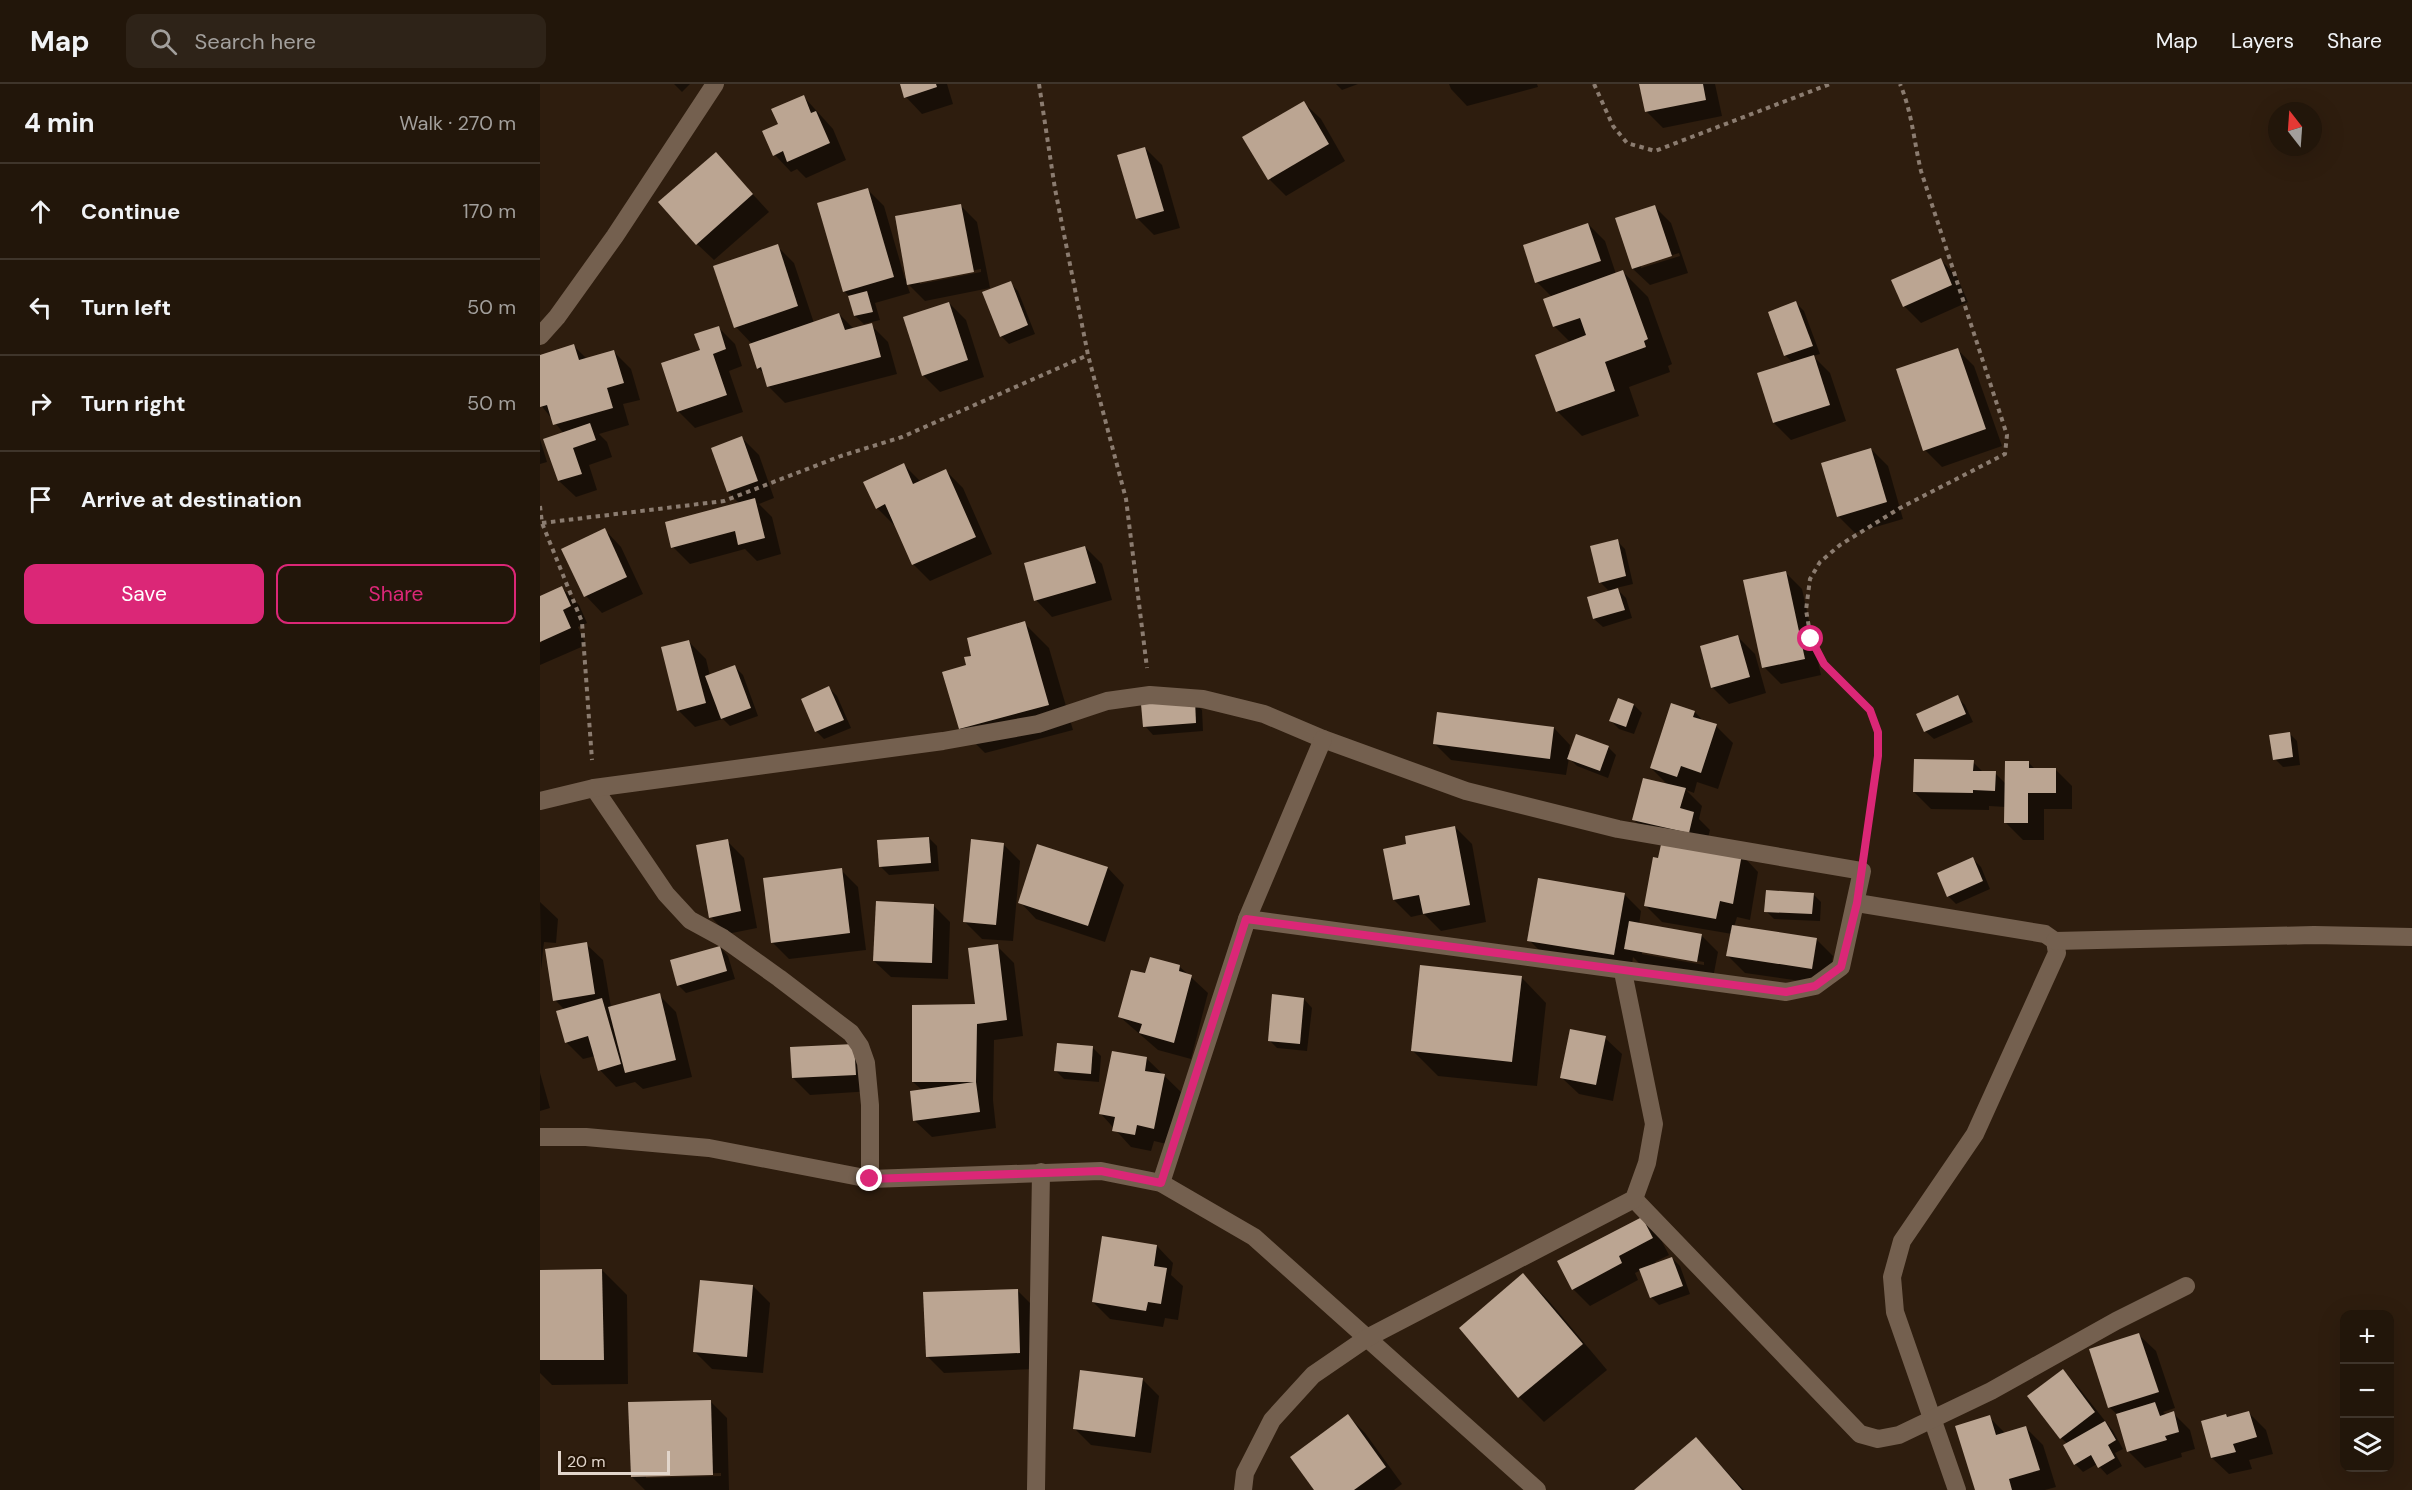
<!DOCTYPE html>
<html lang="en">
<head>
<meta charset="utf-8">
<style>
	body { margin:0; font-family:"DM Sans",sans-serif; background:#2e2318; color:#f1f3f6 }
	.controls { position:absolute; right:18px; bottom:18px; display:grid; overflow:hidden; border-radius:12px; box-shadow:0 6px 24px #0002 }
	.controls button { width:54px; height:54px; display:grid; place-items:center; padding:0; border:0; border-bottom:2px solid #3f352b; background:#22160a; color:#f1f3f6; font:30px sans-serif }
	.compass { position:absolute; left:1728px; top:18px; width:54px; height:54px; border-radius:50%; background:#22160a; box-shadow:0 6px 24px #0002; rotate:343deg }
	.scale { position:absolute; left:18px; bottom:15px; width:112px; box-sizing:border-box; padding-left:6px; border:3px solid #e2d6cc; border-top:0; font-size:16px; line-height:21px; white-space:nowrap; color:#e2d6cc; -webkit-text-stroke:4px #241405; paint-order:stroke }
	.stop { position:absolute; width:18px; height:18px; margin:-14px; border:4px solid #db2777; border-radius:50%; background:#fff }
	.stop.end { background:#db2777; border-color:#fff; box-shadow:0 2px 6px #0008 }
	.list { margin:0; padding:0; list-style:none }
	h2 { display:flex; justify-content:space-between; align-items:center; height:78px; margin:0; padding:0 24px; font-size:26px }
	h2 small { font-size:20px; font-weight:400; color:#a29f9c }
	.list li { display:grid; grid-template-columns:39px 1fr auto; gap:18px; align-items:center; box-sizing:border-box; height:96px; padding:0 24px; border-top:2px solid #3f352b }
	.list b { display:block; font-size:22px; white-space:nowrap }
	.list em { font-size:20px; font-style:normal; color:#a29f9c }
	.actions { display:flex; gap:12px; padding:18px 24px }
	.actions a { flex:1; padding:14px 0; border:2px solid #db2777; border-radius:12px; text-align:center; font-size:21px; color:#db2777 }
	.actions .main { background:#db2777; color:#fff }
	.icon { flex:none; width:33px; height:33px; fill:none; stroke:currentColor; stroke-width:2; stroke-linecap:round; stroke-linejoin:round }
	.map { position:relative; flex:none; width:1872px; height:1406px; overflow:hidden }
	header { display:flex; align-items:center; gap:36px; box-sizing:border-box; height:84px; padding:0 30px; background:#22160a; border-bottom:2px solid #3f352b }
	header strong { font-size:28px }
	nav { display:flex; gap:33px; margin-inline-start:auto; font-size:21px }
	.search { width:420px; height:54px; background:#2e2318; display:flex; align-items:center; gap:15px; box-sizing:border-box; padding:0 21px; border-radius:12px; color:#a29f9c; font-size:22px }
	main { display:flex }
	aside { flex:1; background:#22160a }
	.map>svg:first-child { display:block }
	.shadow { fill:#0007; fill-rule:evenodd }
	.building { fill:#bba592 }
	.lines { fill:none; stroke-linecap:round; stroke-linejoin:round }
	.path { stroke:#8b7c70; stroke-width:4; stroke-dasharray:4.5 4.5; stroke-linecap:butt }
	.street { stroke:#74604f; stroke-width:18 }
	.route { stroke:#db2777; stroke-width:8 }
</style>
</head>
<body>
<header>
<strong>Map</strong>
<div class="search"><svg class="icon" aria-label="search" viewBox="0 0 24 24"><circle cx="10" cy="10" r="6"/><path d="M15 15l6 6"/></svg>Search here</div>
<nav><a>Map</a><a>Layers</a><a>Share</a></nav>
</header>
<main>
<aside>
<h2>4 min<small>Walk · 270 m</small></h2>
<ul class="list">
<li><svg class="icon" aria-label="ahead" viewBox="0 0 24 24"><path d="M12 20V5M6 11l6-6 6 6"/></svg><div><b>Continue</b></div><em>170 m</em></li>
<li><svg class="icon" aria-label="left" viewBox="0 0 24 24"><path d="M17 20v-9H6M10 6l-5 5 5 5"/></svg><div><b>Turn left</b></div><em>50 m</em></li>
<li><svg class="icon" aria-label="right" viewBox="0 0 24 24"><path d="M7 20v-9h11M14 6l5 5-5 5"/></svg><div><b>Turn right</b></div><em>50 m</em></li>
<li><svg class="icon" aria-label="arrive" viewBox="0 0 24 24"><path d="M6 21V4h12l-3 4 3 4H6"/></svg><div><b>Arrive at destination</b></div></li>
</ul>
<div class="actions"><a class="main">Save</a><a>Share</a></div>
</aside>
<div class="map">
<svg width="1872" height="1406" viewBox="0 0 1872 1406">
	<rect width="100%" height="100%" fill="#2e1d0e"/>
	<g class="shadow">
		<path d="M134,0H150L142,8Z"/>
		<path d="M362,0H407L413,20L382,30L366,13Z"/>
		<path d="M796,0H818L802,6Z"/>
		<path d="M909,0H997L998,3L927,22L911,5Z"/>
		<path d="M1100,0H1175L1182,32L1123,44L1106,27Z"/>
		<path d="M264,13L293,45L306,76L266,94L257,85L251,88L235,71L240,41Z"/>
		<path d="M764,19L781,35L805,77L746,112L729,95Z"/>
		<path d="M605,64L622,81L640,144L614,151L597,134Z"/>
		<path d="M176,70L229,128L174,176L157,160Z"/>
		<path d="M327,105L344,122L365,195L420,121L437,138L450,204L385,217L366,198L370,209L335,219L340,236L324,240L315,232L310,213L304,207ZM441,185V188L380,200V197Z"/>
		<path d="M1115,123L1131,139L1148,189L1110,201L1093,185ZM1139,169L1140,172L1101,184V181Z"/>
		<path d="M1048,140L1065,157L1076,190L1083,188L1108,213L1132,280L1128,282L1130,288L1089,303L1099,332L1042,352L1017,327L1031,259L1014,242L1012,213L997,198Z"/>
		<path d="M237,162L254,179L274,239L299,230L314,245L331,241L348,258L357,290L245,319L228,302L225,290L218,284L212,260L196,243Z"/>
		<path d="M1401,176L1417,193L1428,218L1381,239L1364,222Z"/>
		<path d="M470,199L478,207L495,250L469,260L461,252Z"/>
		<path d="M409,219L426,236L444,293L400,308L383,291Z"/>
		<path d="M1256,219L1264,227L1280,270L1273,272L1290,289L1306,337L1251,356L1234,339L1219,290L1253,279L1245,271Z"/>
		<path d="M178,243L195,260L202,282L189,287L203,328L155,344L138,327L162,267Z"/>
		<path d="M34,262L48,276L74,268L91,285L100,316L83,320L89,341L59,350L67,358L72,373L49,381L57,406L36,413L19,397L24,350L0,320V272Z"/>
		<path d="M1417,265L1434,282L1462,362L1402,383L1385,366Z"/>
		<path d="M202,354L219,371L234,414L219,420L232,433L241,470L217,477L205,465L150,480L133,463L200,420L188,408L173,364Z"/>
		<path d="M0,355L7,378L0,380Z"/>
		<path d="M1331,365L1348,382L1363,435L1315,449L1298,432Z"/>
		<path d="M364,381L381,398L406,387L423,404L452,470L390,497L373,480L355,440L354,441L337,424Z"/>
		<path d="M65,446L81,463L103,510L62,529L46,512Z"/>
		<path d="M1077,457L1085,465L1093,500L1076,504L1086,514L1092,534L1063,543L1054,535L1070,508L1060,498Z"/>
		<path d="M545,463L562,480L572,516L512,533L496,516Z"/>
		<path d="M1245,488L1262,505L1281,591L1241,600L1224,583Z"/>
		<path d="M22,504L39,521L47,539L38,543L46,561L0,581V559L2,558L0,556V513Z"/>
		<path d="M484,539L509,564L533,646L445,669L420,644L428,582L433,573Z"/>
		<path d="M1198,553L1215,570L1226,609L1189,620L1172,603Z"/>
		<path d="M149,558L166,575L170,592L195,583L203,591L218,632L190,642L183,635L155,643L138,626Z"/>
		<path d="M289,604L297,612L311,644L284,655L276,647Z"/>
		<path d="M1417,613L1425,621L1433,638L1394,655L1385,647Z"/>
		<path d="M654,618L662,626L663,647L613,651L605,642Z"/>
		<path d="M1094,621L1102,629L1094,650L1079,645L1071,637Z"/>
		<path d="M1155,628L1164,638L1176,642L1193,659L1178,705L1157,698L1154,709L1146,706L1162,722L1159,735L1170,746L1165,765L1202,771L1218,788L1210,836L1197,833L1194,843L1276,855L1293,872L1288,901L1205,889L1188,872L1192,850L1122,838L1105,821L1119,776L1123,755L1111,752L1094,736L1129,702L1111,684Z"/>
		<path d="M1014,644L1030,661L1029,669L1068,663L1076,671L1068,694L1037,682L1029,674L1026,691L911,676L894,659Z"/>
		<path d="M1749,649L1757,657L1760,681L1743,683L1735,675Z"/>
		<path d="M1433,678L1443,688L1455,689L1466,700L1489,679L1495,685H1515L1532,702V725H1504V756H1483L1466,739V723L1449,722V726L1391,725L1374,708Z"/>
		<path d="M915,743L932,760L946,838L901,847L884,830L871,833L854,816L868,761Z"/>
		<path d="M389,754L397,762L399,787L349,791L341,783Z"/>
		<path d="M187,757L204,774L217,844L187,850L171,833Z"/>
		<path d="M463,760L480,777L473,857L442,855L425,838Z"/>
		<path d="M498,761L568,784L584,801L565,858L496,835L480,818Z"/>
		<path d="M1433,775L1441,783L1450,805L1416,820L1408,812Z"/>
		<path d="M301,786L318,803L326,866L249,875L232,858Z"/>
		<path d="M1084,810L1101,827L1099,841L1161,851L1178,868L1173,894L1102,882L1093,873L1091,888L1006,873L989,856ZM1102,867L1164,878V881L1102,870Z"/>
		<path d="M1273,810L1281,818L1280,837L1234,835L1226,827Z"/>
		<path d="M0,818L18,835L16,859L4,858L1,886Z"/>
		<path d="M393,821L410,838L408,895L351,893L334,877Z"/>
		<path d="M46,860L63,876L71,923L119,911L136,928L152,993L103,1005L95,998L76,1003L60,986L55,972L43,975L26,958L25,926L15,916Z"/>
		<path d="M457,862L474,879L483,952L454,956L453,1016L456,1044L392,1053L375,1037L382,1006L373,998L437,922Z"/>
		<path d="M180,863L188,872L195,895L146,909L138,901Z"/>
		<path d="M640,883L668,909L651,975L618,966L580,933Z"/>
		<path d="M981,893L1006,919L997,1002L898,992L873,967Z"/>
		<path d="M764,915L772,924L767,967L737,964L729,956Z"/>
		<path d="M1065,954L1082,970L1073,1017L1039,1010L1022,994Z"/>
		<path d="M314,961L332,1007L270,1011L253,994Z"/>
		<path d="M553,964L561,972L559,998L524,995L516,987Z"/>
		<path d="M606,974L641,1008L631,1061L614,1057L611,1067L591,1063L561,1030Z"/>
		<path d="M0,989L10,1024L0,1027Z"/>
		<path d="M1102,1135L1119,1152L1129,1171L1115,1178L1116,1180L1132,1174L1140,1182L1150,1210L1119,1221L1111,1213L1101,1186L1095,1189L1098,1196L1050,1222L1033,1205Z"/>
		<path d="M617,1162L633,1179L631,1191L643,1202L638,1236L625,1234L623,1243L570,1235L553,1218Z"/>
		<path d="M62,1186L87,1211L88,1300L12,1301L0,1289V1187Z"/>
		<path d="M983,1191L1008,1216L1067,1286L1004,1338L979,1313L921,1244Z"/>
		<path d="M213,1202L230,1219L223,1289L172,1285L155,1268Z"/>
		<path d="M477,1206L494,1223L496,1285L404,1289L387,1272Z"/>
		<path d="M1599,1251L1616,1267L1635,1324L1623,1328L1627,1331L1633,1329L1650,1346L1655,1365L1641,1369L1642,1373L1605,1384L1588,1367L1578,1331L1569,1323Z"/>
		<path d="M1523,1287L1539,1304L1573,1347L1583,1365L1575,1369L1582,1382L1567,1391L1557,1380L1543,1388L1535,1380L1528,1360L1521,1354Z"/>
		<path d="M602,1295L619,1312L611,1369L551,1361L534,1344Z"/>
		<path d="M170,1317L187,1334L189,1406H105L92,1393ZM181,1389V1392L106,1394V1391Z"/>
		<path d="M1709,1329L1726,1346L1733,1370L1709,1376L1712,1385L1689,1390L1672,1374L1686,1331L1689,1334Z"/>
		<path d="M808,1332L825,1349L862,1400L854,1406H776Z"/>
		<path d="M1449,1333L1466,1350L1486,1344L1503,1361L1516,1403L1505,1406H1436Z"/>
		<path d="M1156,1355L1204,1406H1097Z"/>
	</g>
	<g class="building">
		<path d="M360,0H396L397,3L364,14Z"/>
		<path d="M1099,0H1163L1166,16L1105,28Z"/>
		<path d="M264,11L271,29L276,27L290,59L247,78L243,67L233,72L222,47L238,40L231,25Z"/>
		<path d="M764,17L789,60L728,96L702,53Z"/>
		<path d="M605,63L624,127L596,135L577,71Z"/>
		<path d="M176,68L213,110L156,161L118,118Z"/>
		<path d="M328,104L354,193L303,208L277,119Z"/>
		<path d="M421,120L434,188L367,201L355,132Z"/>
		<path d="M1115,121L1132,172L1092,185L1075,134Z"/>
		<path d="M1048,139L1061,177L995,199L983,161Z"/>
		<path d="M238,160L258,222L194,244L173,182Z"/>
		<path d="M1401,174L1412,201L1363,223L1351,196Z"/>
		<path d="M1083,186L1108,255L1104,257L1106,263L1065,278L1075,307L1016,328L995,271L1046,251L1040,234L1013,243L1003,215Z"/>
		<path d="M471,197L488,241L460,253L442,208Z"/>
		<path d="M327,207L333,228L314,232L308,212Z"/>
		<path d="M1256,217L1273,262L1244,272L1228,228Z"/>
		<path d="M409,218L428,276L382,292L363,233Z"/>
		<path d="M299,229L305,246L332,239L341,273L227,303L221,283L217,285L209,260Z"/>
		<path d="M179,242L186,265L173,270L187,311L137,328L121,279L160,266L154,250Z"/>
		<path d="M34,260L39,276L74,266L84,299L67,304L73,324L13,341L7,321L0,323V271Z"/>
		<path d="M1418,264L1446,345L1383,367L1356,285Z"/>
		<path d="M1274,271L1290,321L1233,339L1217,289Z"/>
		<path d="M50,339L56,356L33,364L42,390L18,397L3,355Z"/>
		<path d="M202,352L218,397L187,408L171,364Z"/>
		<path d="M1331,364L1347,418L1297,433L1281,379Z"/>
		<path d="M364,379L373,400L406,385L436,453L372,481L345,420L336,425L323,398Z"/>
		<path d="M215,414L225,454L198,461L195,447L131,464L125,438Z"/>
		<path d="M65,444L87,493L44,513L21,465Z"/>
		<path d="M1078,455L1086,492L1059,499L1050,462Z"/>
		<path d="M545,462L556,499L494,517L484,479Z"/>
		<path d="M1246,487L1265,575L1222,584L1203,496Z"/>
		<path d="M22,502L31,522L23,526L31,544L0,558V512Z"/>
		<path d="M1078,504L1085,526L1053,535L1047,513Z"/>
		<path d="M485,537L509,621L419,645L402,588L426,581L424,573L431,572L427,554Z"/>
		<path d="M1198,551L1210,593L1171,604L1160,562Z"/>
		<path d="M149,556L166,619L137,627L121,563Z"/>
		<path d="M195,581L211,624L181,635L165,592Z"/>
		<path d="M289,602L304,636L275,648L261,615Z"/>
		<path d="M1418,611L1426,630L1384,648L1376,630Z"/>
		<path d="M1078,614L1094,620L1086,643L1069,637Z"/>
		<path d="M655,616L656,639L603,643L601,620Z"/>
		<path d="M1131,619L1155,627L1153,633L1177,640L1161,689L1141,682L1137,693L1110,684Z"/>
		<path d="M897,628L1014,643L1010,675L893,660Z"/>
		<path d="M1750,648L1753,673L1733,676L1729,651Z"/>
		<path d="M1036,650L1069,662L1060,687L1027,675Z"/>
		<path d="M1374,675L1434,676L1433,687H1456L1455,707L1433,706V709L1373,708Z"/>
		<path d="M1465,677H1489V684H1516V709H1488V739H1464Z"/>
		<path d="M1103,694L1146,704L1140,724L1154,728L1149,749L1092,736Z"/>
		<path d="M915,742L930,821L883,830L879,811L853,816L843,765L866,760L865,752Z"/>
		<path d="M389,753L391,779L339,783L337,756Z"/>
		<path d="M188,755L201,827L169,834L156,761Z"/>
		<path d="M431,755L464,759L456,841L423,838Z"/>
		<path d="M1122,756L1202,770L1193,820L1180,817L1176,835L1104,822L1113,773L1118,774Z"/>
		<path d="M497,760L568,783L548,842L478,819Z"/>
		<path d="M1433,773L1443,797L1407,813L1397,789Z"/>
		<path d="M302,784L310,849L231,859L223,794Z"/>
		<path d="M998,794L1085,809L1074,871L987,857Z"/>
		<path d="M1226,806L1274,809L1272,830L1224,828Z"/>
		<path d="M336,817L394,820L392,879L333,877Z"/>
		<path d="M1089,837L1162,850L1157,878L1084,865Z"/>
		<path d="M1192,841L1277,854L1272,885L1186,872Z"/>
		<path d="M47,858L55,910L13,917L5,865Z"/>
		<path d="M458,860L467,936L437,940L436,998L440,1028L373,1037L370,1007L434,998H372V921L435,920L428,864Z"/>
		<path d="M180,862L187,887L137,902L130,876Z"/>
		<path d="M610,873L640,881L639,887L652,891L634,959L599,949L602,940L578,933L591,886L605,889Z"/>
		<path d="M880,881L982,892L972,978L871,967Z"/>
		<path d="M120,909L136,976L85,989L68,923Z"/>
		<path d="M732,910L764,914L760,960L728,957Z"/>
		<path d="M62,914L81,980L58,987L48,952L25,959L16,927Z"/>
		<path d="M1030,945L1066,952L1056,1001L1020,994Z"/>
		<path d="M517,959L553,962L551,990L514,987Z"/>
		<path d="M314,960L316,991L252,994L250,963Z"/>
		<path d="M572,967L607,973L605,987L625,990L614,1045L597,1041L595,1051L572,1047L575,1033L559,1030Z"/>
		<path d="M1102,1133L1113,1154L1079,1172L1082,1179L1032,1206L1017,1177Z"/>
		<path d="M562,1152L617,1161L614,1182L627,1184L621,1220L608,1218L606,1227L552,1218Z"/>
		<path d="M1132,1173L1143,1202L1110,1214L1099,1185Z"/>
		<path d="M62,1185L64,1276H0V1186Z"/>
		<path d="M983,1189L1043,1260L978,1314L919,1244Z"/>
		<path d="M160,1196L213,1201L207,1273L153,1268Z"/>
		<path d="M478,1205L480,1269L386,1273L383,1208Z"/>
		<path d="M1599,1249L1619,1308L1568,1324L1549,1265Z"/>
		<path d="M1523,1285L1555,1328L1520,1355L1487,1312Z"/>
		<path d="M540,1286L603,1294L595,1353L533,1345Z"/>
		<path d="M171,1316L173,1391L91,1393L88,1318Z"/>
		<path d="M1615,1318L1620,1332L1634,1327L1639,1348L1625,1352L1627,1356L1587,1368L1576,1330Z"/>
		<path d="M1709,1327L1717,1353L1693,1360L1696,1368L1671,1374L1661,1337L1686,1330L1687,1333Z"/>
		<path d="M808,1330L846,1383L814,1406H774L750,1373Z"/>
		<path d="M1450,1331L1456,1351L1486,1342L1500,1386L1469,1395L1472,1406H1435L1415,1342Z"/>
		<path d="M1565,1337L1576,1356L1568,1361L1575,1374L1558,1384L1551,1371L1534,1381L1523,1361Z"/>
		<path d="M1156,1353L1202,1406H1094Z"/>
	</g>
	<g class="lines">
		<g class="path">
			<path d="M499,0L515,105L548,271L586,415L607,584"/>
			<path d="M1054,0L1073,42L1087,59L1115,67L1290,0"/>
			<path d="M0,422L2,439L42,538L52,676"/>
			<path d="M2,439L184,417L301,372L362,353L548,271"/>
			<path d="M1326,760L1338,672V648L1330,626L1284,580L1271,555L1266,526L1270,495L1280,478L1300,461L1360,424L1465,370L1467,351L1381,87C1374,58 1372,28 1360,0"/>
		</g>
		<g class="street">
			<path d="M0,252L17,233L75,152L175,0"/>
			<path d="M54,704L126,810L150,836L183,854L239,894L311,949L320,962L326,979L330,1021V1095"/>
			<path d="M0,717L54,704L403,657L498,640L567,617L610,611L663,615L724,630L783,655L926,707L1078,745L1322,787L1301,883L1275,902L1246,908L707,835"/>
			<path d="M1317,819L1505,850L1515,857L1517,869L1435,1050L1362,1157L1352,1193L1355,1228L1417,1406"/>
			<path d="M1515,857L1774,851L1872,853"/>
			<path d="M0,1053H46L169,1064L330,1095L561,1087L621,1099L714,1153L997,1406"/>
			<path d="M621,1099L707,835L783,655"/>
			<path d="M1094,1115L1320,1350L1338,1355L1359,1351L1451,1307L1576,1237L1646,1202"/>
			<path d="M496,1406L501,1088"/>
			<path d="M703,1406L705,1389L732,1336L773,1291L827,1254L1094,1115L1107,1079L1114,1040L1083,888"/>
		</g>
	</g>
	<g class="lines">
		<path class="route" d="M330,1095L561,1087L621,1099L706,835L1246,908L1275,902L1301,883L1317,819L1338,672V648L1330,626L1284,580L1271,555"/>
	</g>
</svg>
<div class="controls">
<button>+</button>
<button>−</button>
<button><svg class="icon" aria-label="layers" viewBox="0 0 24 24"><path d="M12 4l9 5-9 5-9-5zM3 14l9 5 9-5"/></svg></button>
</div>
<svg class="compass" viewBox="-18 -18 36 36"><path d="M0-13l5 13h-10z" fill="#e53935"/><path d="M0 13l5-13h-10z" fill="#a29f9c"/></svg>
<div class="scale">20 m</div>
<div class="stop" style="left:1271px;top:555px"></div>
<div class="stop end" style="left:330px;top:1095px"></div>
</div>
</main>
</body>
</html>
